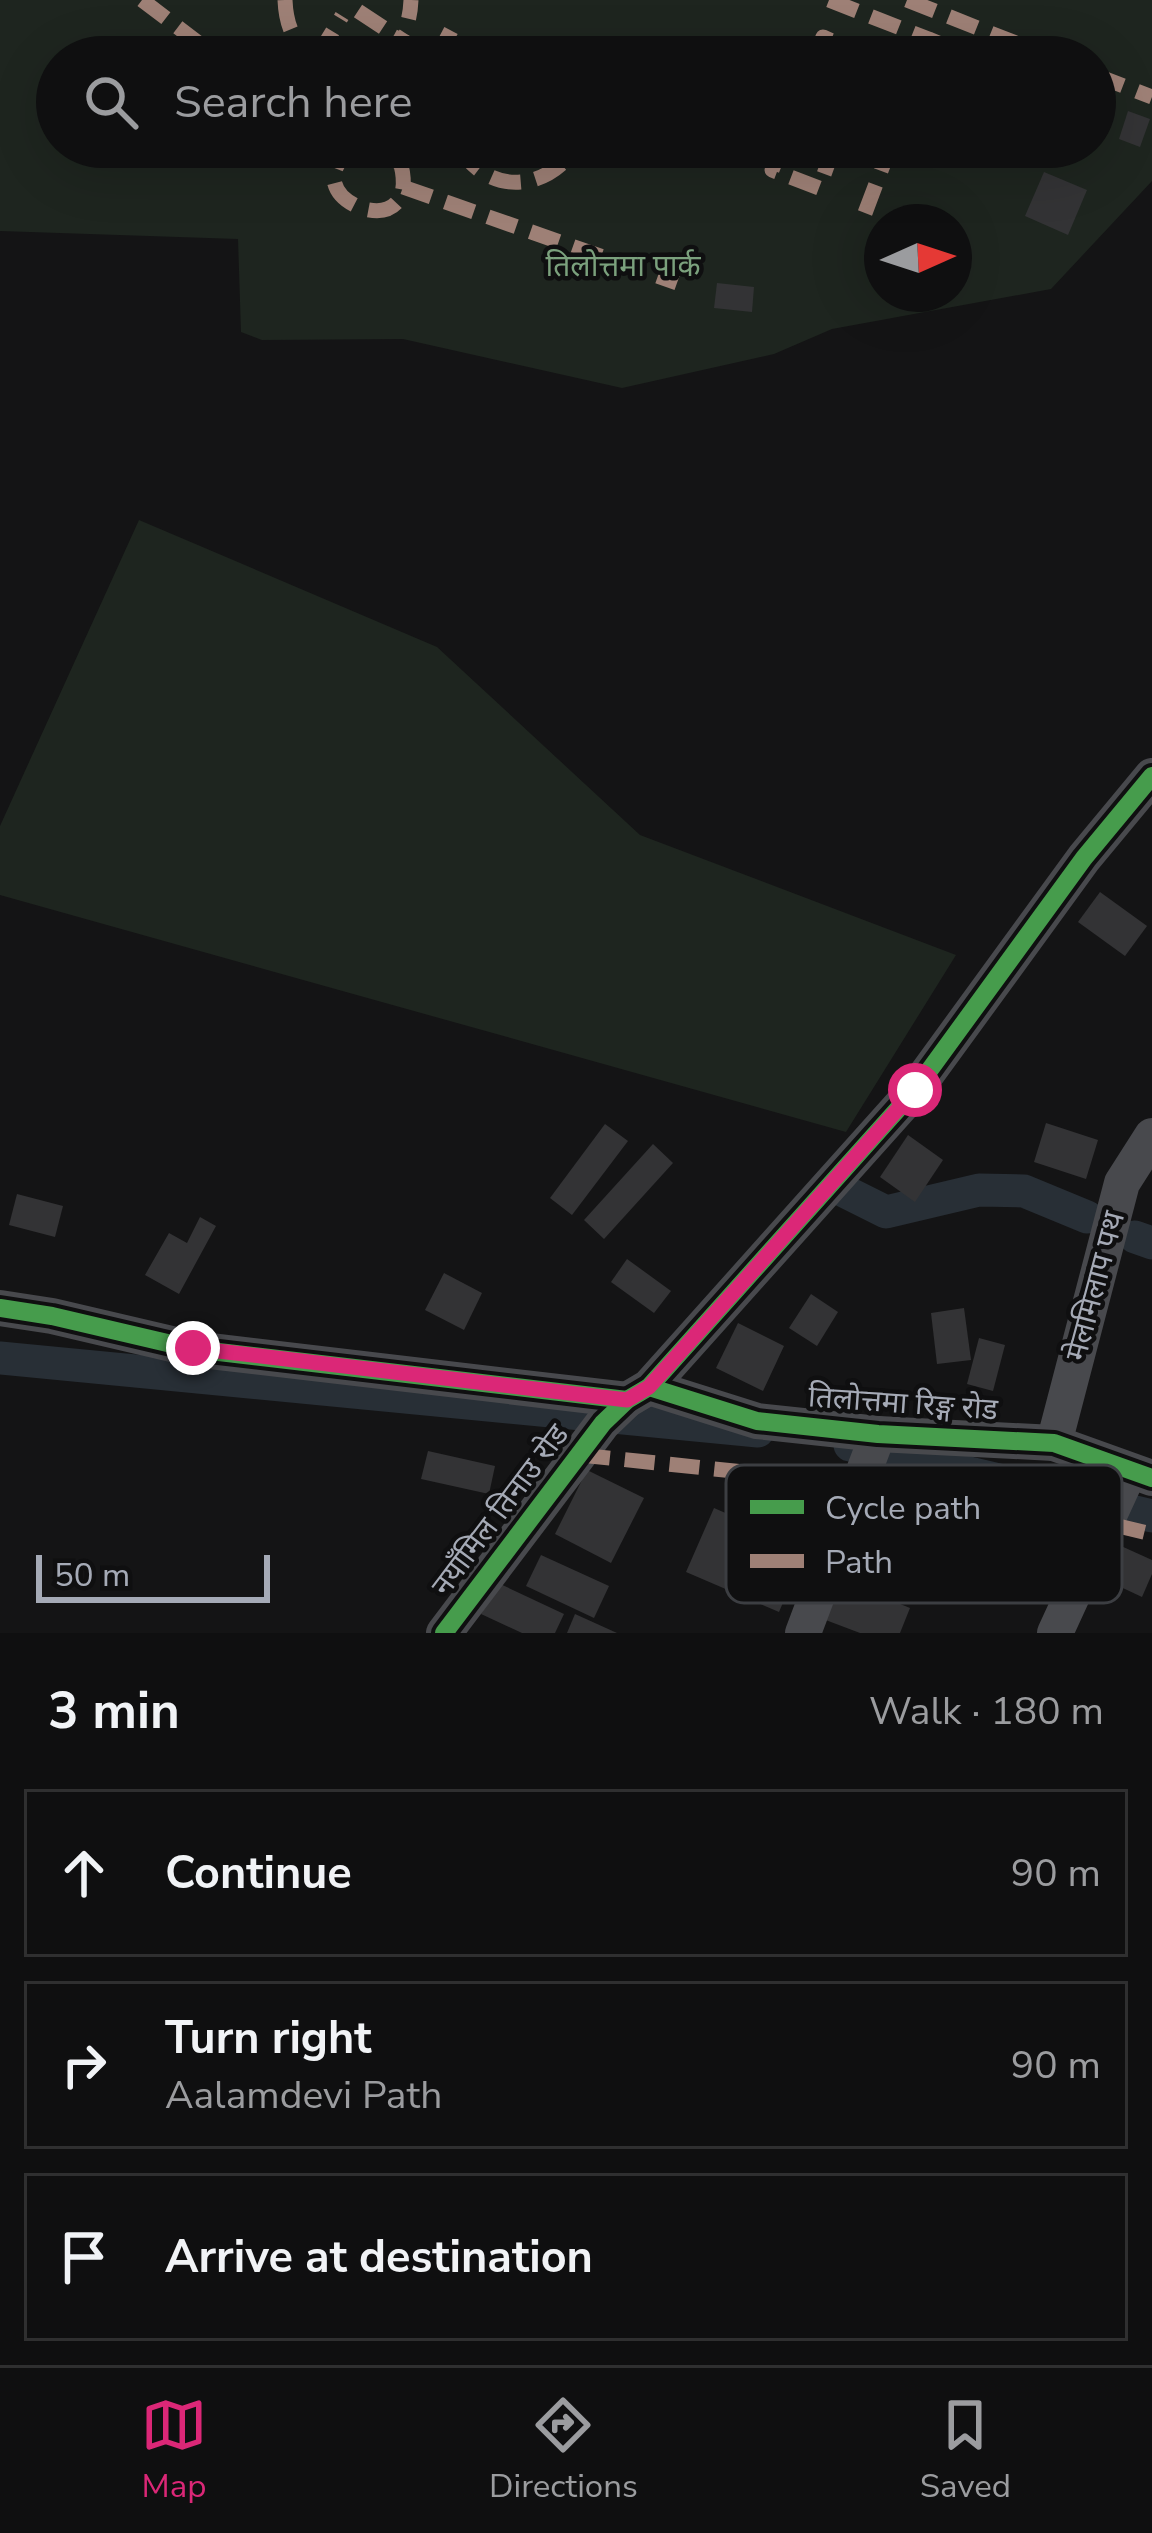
<!DOCTYPE html>
<html lang="en">
<head>
<meta charset="utf-8">
<style>
	body { margin:0; font-family:"Nunito Sans","Noto Sans Devanagari",sans-serif; background:#181819; color:#f1f3f6 }
	.compass { position:absolute; left:864px; top:204px; width:108px; height:108px; border-radius:50%; background:#0f0f10; box-shadow:0 12px 48px #0002; rotate:87deg }
	.scale { position:absolute; left:36px; bottom:30px; width:234px; box-sizing:border-box; padding-left:12px; border:6px solid #a5aab6; border-top:0; font-size:33px; line-height:42px; white-space:nowrap; color:#a5aab6; -webkit-text-stroke:9px #0f0f10; paint-order:stroke }
	.stop { position:absolute; width:36px; height:36px; margin:-27px; border:9px solid #db2777; border-radius:50%; background:#fff }
	.stop.end { background:#db2777; border-color:#fff; box-shadow:0 3px 12px #0008 }
	.list { margin:0; padding:0; list-style:none }
	h2 { display:flex; justify-content:space-between; align-items:center; height:156px; margin:0; padding:0 48px; font-size:51px }
	h2 small { font-size:39px; font-weight:400; color:#9b9c9f }
	.list li { display:grid; grid-template-columns:78px 1fr auto; gap:36px; align-items:center; box-sizing:border-box; height:168px; margin:0 24px 24px; padding:0 24px; border:3px solid #2f2f30; border-radius:0px }
	.list b { display:block; font-size:45px; white-space:nowrap }
	.list p { margin:0; font-size:39px; white-space:nowrap; color:#9b9c9f }
	.list em { font-size:39px; font-style:normal; color:#9b9c9f }
	.icon { flex:none; width:66px; height:66px; fill:none; stroke:currentColor; stroke-width:2; stroke-linecap:round; stroke-linejoin:round }
	.map { position:relative; flex:none; width:1152px; height:1633px; overflow:hidden }
	.search { position:absolute; background:#0f0f10; box-shadow:0 12px 48px #0002; left:36px; right:36px; top:36px; height:132px; display:flex; align-items:center; gap:30px; box-sizing:border-box; padding:0 42px; border-radius:66px; color:#9b9c9f; font-size:45px }
	.sheet { height:732px; background:#0f0f10 }
	nav { display:flex; justify-content:space-around; align-items:center; box-sizing:border-box; height:168px; border-top:3px solid #2f2f30; background:#0f0f10; font-size:33px; color:#9b9c9f }
	nav a { display:grid; justify-items:center; gap:6px }
	nav .on { color:#db2777 }
	.map>svg:first-child { display:block }
	.green { fill:#1e251f; fill-rule:evenodd }
	.lines { fill:none; stroke-linecap:round; stroke-linejoin:round }
	.canal { stroke:#282f36; stroke-width:33 }
	.building { fill:#333335 }
	.minor { stroke:#48494d; stroke-width:36 }
	.quiet { stroke:#9e8076; stroke-width:15; stroke-dasharray:30 15; stroke-linecap:butt }
	.cycleway-casing { stroke:#0f0f10; stroke-width:26 }
	.cycleway { stroke:#469c4c; stroke-width:18 }
	.route { stroke:#db2777; stroke-width:15 }
	.labels { text-anchor:middle; stroke-width:9; stroke-linejoin:round; paint-order:stroke }
	.park-label { font-size:30px; fill:#7ba17d; stroke:#0f0f10 }
	.street-label { font-size:30px; fill:#a5aab6; stroke:#0f0f10 }
	.key { fill:#0f0f10; stroke:#3c3e42; stroke-width:3 }
	.key-label { font-size:33px; fill:#a5aab6 }
</style>
</head>
<body>
<div class="map">
<svg width="1152" height="1633" viewBox="0 0 1152 1633">
	<rect width="100%" height="100%" fill="#141415"/>
	<g class="green">
		<path d="M0,0H1152V181L1051,289L832,329L774,354L622,388L403,339L262,340L241,332L238,239L0,231ZM57,57H1095V147H57ZM882,222H954V294H882Z"/>
		<path d="M139,520L437,647L640,835L956,955L846,1132L0,895V826Z"/>
	</g>
	<g class="lines">
		<g class="canal">
			<path d="M844,1191L886,1212L979,1190L1024,1191L1087,1217"/>
			<path d="M1135,1237L1152,1243"/>
			<path d="M0,1358L758,1431"/>
			<path d="M850,1445L1152,1516"/>
		</g>
	</g>
	<g class="building">
		<path d="M1128,111L1150,119L1140,147L1119,139Z"/>
		<path d="M1044,172L1087,190L1068,235L1025,216Z"/>
		<path d="M717,283L754,287L752,312L714,308Z"/>
		<path d="M1100,892L1147,926L1125,956L1078,922Z"/>
		<path d="M1046,1123L1098,1140L1086,1179L1034,1162Z"/>
		<path d="M605,1124L628,1141L572,1215L550,1198Z"/>
		<path d="M908,1135L943,1160L915,1202L880,1177Z"/>
		<path d="M653,1144L673,1163L604,1239L584,1220Z"/>
		<path d="M17,1194L63,1206L55,1237L9,1225Z"/>
		<path d="M200,1217L216,1226L179,1294L145,1275L169,1233L187,1243Z"/>
		<path d="M627,1259L671,1291L654,1313L611,1282Z"/>
		<path d="M444,1273L482,1293L464,1330L425,1310Z"/>
		<path d="M811,1294L838,1312L817,1346L789,1328Z"/>
		<path d="M964,1308L971,1360L937,1364L931,1313Z"/>
		<path d="M738,1323L784,1346L763,1391L716,1368Z"/>
		<path d="M979,1338L1005,1345L993,1391L967,1384Z"/>
		<path d="M428,1451L495,1466L489,1494L421,1479Z"/>
		<path d="M587,1470L644,1498L611,1563L555,1534Z"/>
		<path d="M714,1508L806,1548L779,1612L686,1572Z"/>
		<path d="M1110,1541L1152,1560V1574L1142,1597L1095,1575Z"/>
		<path d="M541,1555L609,1586L594,1618L526,1586Z"/>
		<path d="M839,1579L910,1608L900,1633H860L823,1619Z"/>
		<path d="M496,1582L564,1614L555,1633H522L481,1614Z"/>
		<path d="M575,1614L617,1633H567Z"/>
	</g>
	<g class="lines">
		<g class="minor">
			<path d="M0,1308L52,1316L193,1349L627,1400"/>
			<path d="M649,1387L757,1421L878,1434L1054,1443L1152,1478"/>
			<path d="M1054,1443L1122,1183L1152,1136"/>
			<path d="M444,1633L603,1423L627,1400L649,1387L915,1090L1084,858L1152,776"/>
			<path d="M803,1633L878,1434"/>
			<path d="M1055,1633L1129,1472"/>
		</g>
		<g class="quiet">
			<path d="M142,0L217,57"/>
			<path d="M285,0C286,25 293,40 310,57"/>
			<path d="M829,0L931,40"/>
			<path d="M907,0L1051,57"/>
			<path d="M358,11L428,57"/>
			<path d="M317,57L342,16"/>
			<path d="M386,57C403,40 410,24 411,0"/>
			<path d="M437,57L456,21"/>
			<path d="M493,57L518,51L542,57"/>
			<path d="M815,57L823,37L869,57"/>
			<path d="M924,57L931,40L973,57"/>
			<path d="M1095,75L1152,97"/>
			<path d="M356,147C281,195 423,253 401,165L383,147"/>
			<path d="M459,147C488,196 546,192 576,147"/>
			<path d="M781,147L772,170L819,188L834,147"/>
			<path d="M403,187L677,283"/>
			<path d="M865,213L890,147"/>
			<path d="M580,1455L859,1484L1106,1523L1152,1534"/>
		</g>
		<g class="cycleway-casing">
			<g id="cycleway">
				<path d="M0,1308L52,1316L193,1349L627,1400"/>
				<path d="M649,1387L757,1421L878,1434L1054,1443L1152,1478"/>
				<path d="M444,1633L603,1423L627,1400L649,1387L915,1090L1084,858L1152,776"/>
			</g>
		</g>
		<use href="#cycleway" class="cycleway"/>
	</g>
	<g class="lines">
		<path class="route" d="M193,1348L627,1400L649,1387L915,1090"/>
	</g>
	<g class="labels">
		<g class="park-label">
			<text x="623" y="276">तिलोत्तमा पार्क</text>
		</g>
		<g class="street-label">
			<text transform="translate(1095 1286) rotate(-75)" y="10">मेलमिलाप पथ</text>
			<text transform="translate(903 1403) rotate(4)" y="10">तिलोत्तमा रिङ्ग रोड</text>
			<text transform="translate(500 1510) rotate(-53)" y="10">नयाँमिल तिनाउ रोड</text>
		</g>
	</g>
	<rect x="726" y="1465" width="396" height="138" rx="18" class="key"/>
	<rect x="750" y="1500" width="54" height="14" fill="#469c4c"/>
	<rect x="750" y="1554" width="54" height="14" fill="#9e8076"/>
	<g class="key-label">
		<text x="825" y="1519">Cycle path</text>
		<text x="825" y="1573">Path</text>
	</g>
</svg>
<svg class="compass" viewBox="-18 -18 36 36"><path d="M0-13l5 13h-10z" fill="#e53935"/><path d="M0 13l5-13h-10z" fill="#9b9c9f"/></svg>
<div class="scale">50 m</div>
<div class="stop" style="left:915px;top:1090px"></div>
<div class="stop end" style="left:193px;top:1348px"></div>
<div class="search"><svg class="icon" aria-label="search" viewBox="0 0 24 24"><circle cx="10" cy="10" r="6"/><path d="M15 15l6 6"/></svg>Search here</div>
</div>
<section class="sheet">
<h2>3 min<small>Walk · 180 m</small></h2>
<ul class="list">
<li><svg class="icon" aria-label="ahead" viewBox="0 0 24 24"><path d="M12 20V5M6 11l6-6 6 6"/></svg><div><b>Continue</b></div><em>90 m</em></li>
<li><svg class="icon" aria-label="right" viewBox="0 0 24 24"><path d="M7 20v-9h11M14 6l5 5-5 5"/></svg><div><b>Turn right</b><p>Aalamdevi Path</p></div><em>90 m</em></li>
<li><svg class="icon" aria-label="arrive" viewBox="0 0 24 24"><path d="M6 21V4h12l-3 4 3 4H6"/></svg><div><b>Arrive at destination</b></div></li>
</ul>
</section>
<nav>
<a class="on"><svg class="icon" aria-label="map" viewBox="0 0 24 24"><path d="M3 6l6-2 6 2 6-2v14l-6 2-6-2-6 2zM9 4v14M15 6v14"/></svg>Map</a>
<a><svg class="icon" aria-label="directions" viewBox="0 0 24 24"><path d="M12 3l9 9-9 9-9-9zM9 14v-3h6M13 9l2 2-2 2"/></svg>Directions</a>
<a><svg class="icon" aria-label="saved" viewBox="0 0 24 24"><path d="M7 4h10v16l-5-4-5 4z"/></svg>Saved</a>
</nav>
</body>
</html>
